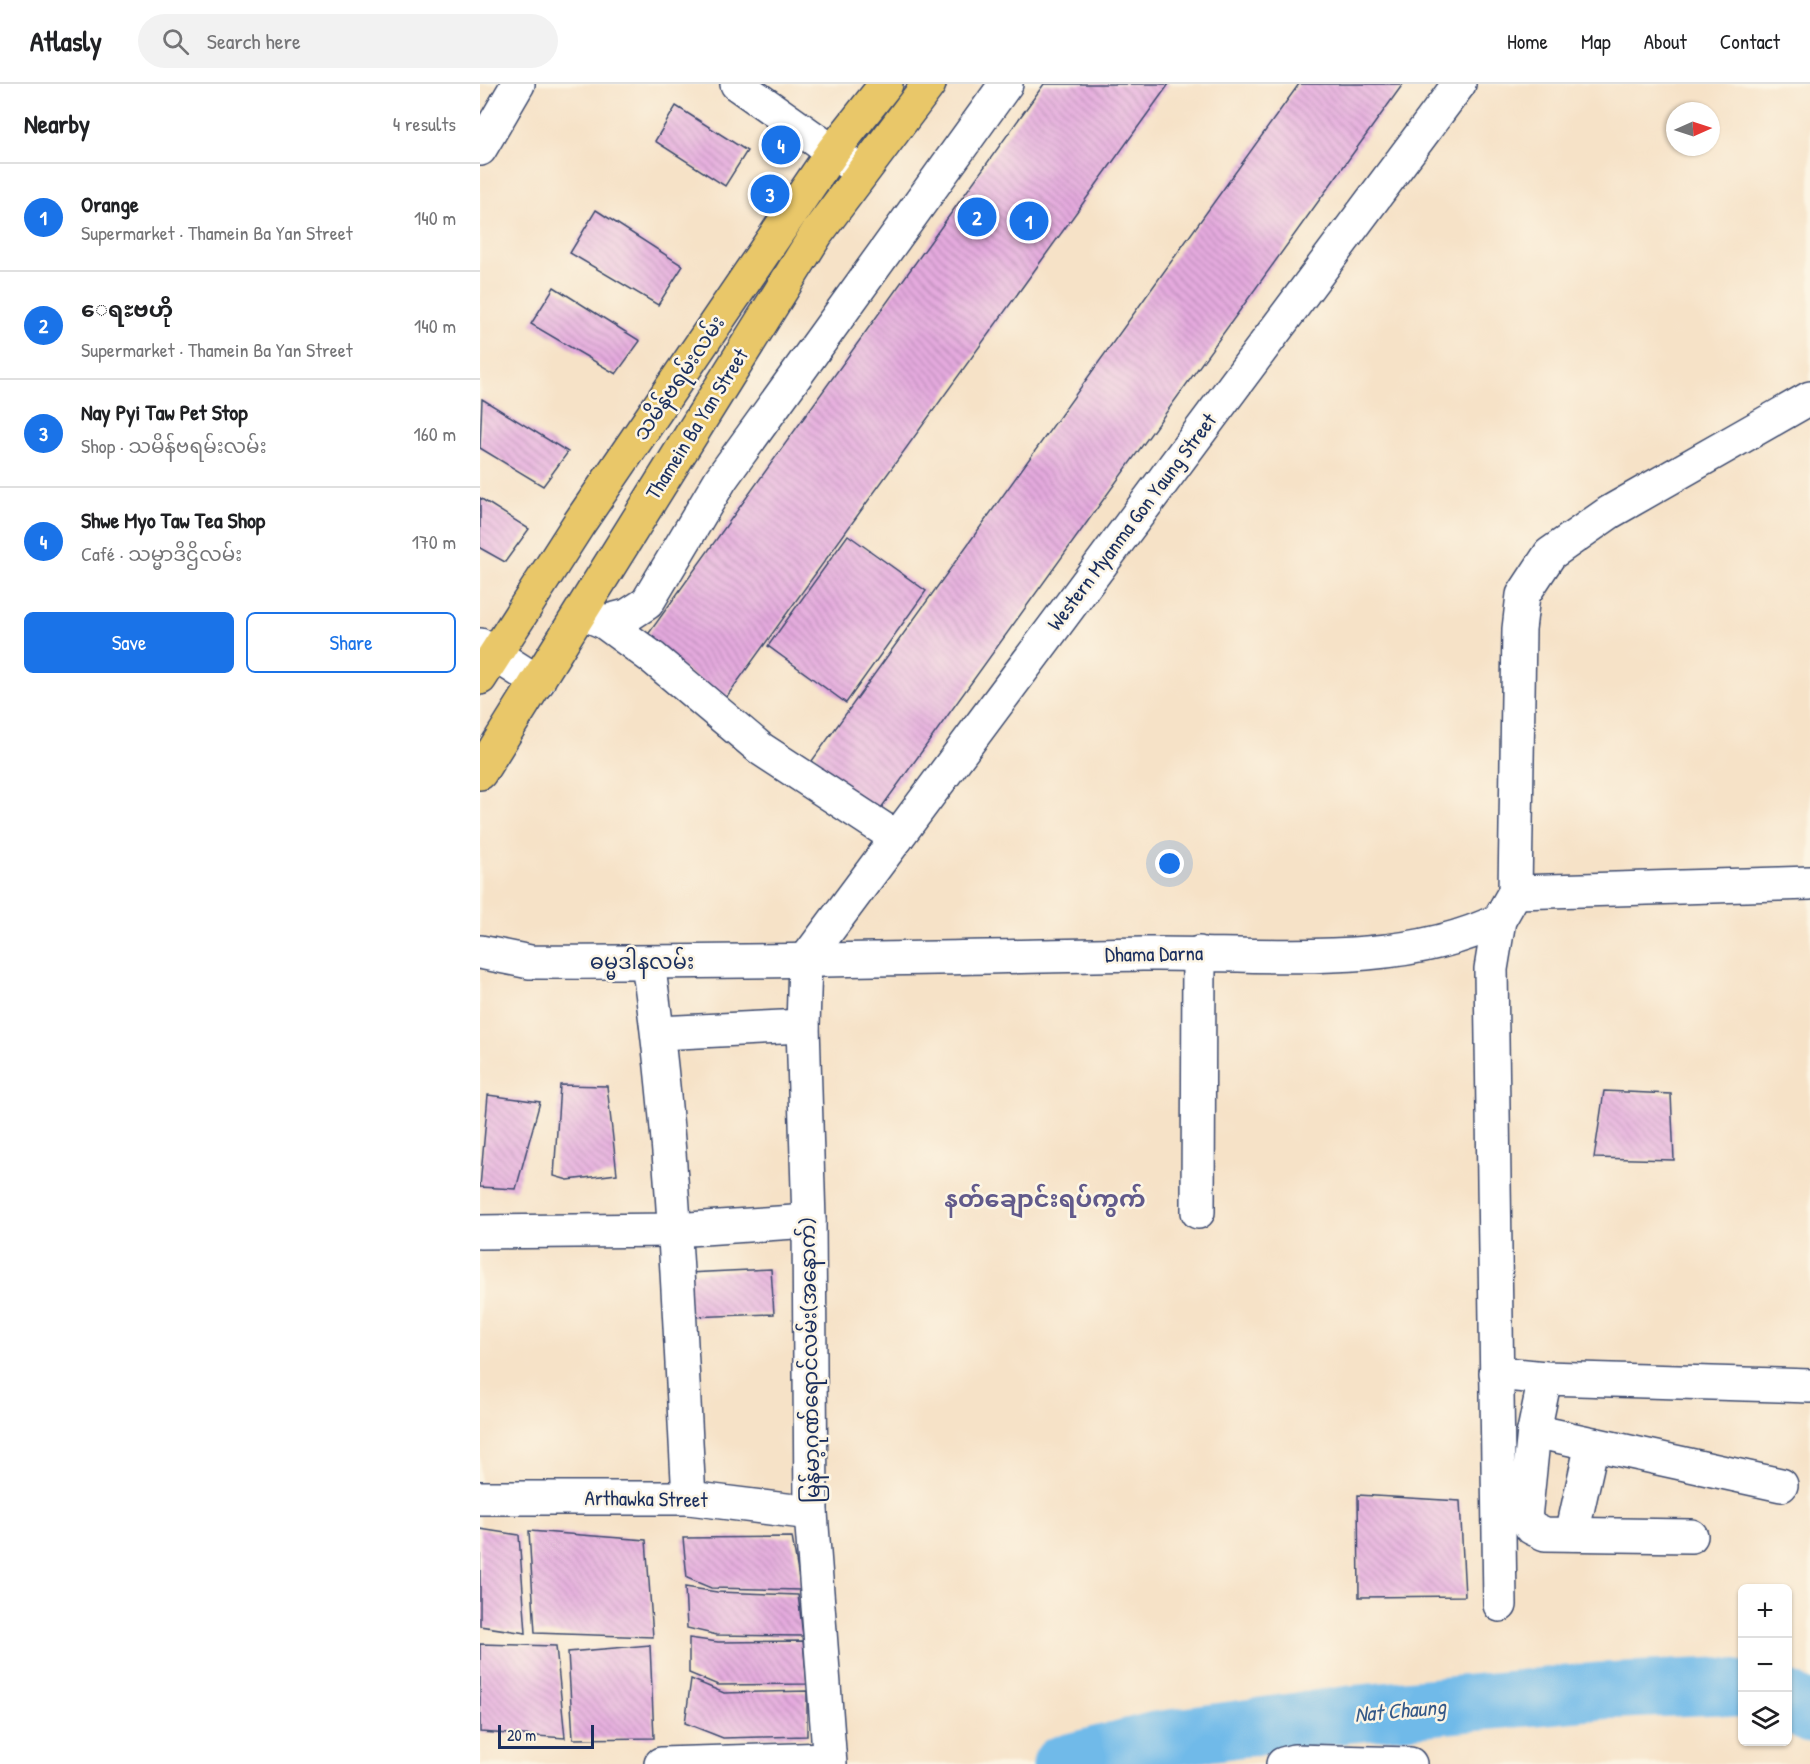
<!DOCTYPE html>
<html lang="en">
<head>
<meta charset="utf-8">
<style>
	body { margin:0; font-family:"Patrick Hand","Noto Sans Myanmar",sans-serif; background:#f2f2f2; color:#202124 }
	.controls { position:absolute; right:18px; bottom:18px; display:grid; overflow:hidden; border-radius:9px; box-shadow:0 2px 4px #0004 }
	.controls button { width:54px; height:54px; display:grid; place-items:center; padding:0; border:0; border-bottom:2px solid #e0e0e0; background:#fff; color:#202124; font:30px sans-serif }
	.compass { position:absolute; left:1186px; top:18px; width:54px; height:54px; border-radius:50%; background:#fff; box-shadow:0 2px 4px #0004; rotate:87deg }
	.scale { position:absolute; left:18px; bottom:15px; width:96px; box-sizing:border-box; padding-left:6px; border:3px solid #1b2f5e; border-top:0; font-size:16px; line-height:21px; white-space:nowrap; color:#1b2f5e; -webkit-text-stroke:4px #fcf5e5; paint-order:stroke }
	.you { position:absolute; left:690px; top:780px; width:21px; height:21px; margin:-15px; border:4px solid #fff; border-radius:50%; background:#1a73e8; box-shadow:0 0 0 9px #1a73e833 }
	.badge { display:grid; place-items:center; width:39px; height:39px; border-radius:50%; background:#1a73e8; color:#fff; font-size:20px; font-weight:700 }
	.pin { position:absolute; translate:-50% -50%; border:3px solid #fff; box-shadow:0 2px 6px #0006 }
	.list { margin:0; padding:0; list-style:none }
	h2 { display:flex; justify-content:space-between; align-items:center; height:78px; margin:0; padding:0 24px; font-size:26px }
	h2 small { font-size:20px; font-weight:400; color:#757577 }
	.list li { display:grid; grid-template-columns:39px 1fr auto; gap:18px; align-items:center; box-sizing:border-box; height:108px; padding:0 24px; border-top:2px solid #e0e0e0 }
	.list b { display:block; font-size:22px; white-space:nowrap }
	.list p { margin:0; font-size:20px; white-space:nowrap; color:#757577 }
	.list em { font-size:20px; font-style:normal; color:#757577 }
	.actions { display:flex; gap:12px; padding:18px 24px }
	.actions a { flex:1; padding:14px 0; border:2px solid #1a73e8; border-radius:9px; text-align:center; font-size:21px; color:#1a73e8 }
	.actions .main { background:#1a73e8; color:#fff }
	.icon { flex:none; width:33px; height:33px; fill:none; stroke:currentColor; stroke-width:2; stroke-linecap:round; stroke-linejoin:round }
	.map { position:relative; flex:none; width:1330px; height:1680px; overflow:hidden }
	header { display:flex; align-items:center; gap:36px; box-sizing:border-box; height:84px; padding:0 30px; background:#fff; border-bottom:2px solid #e0e0e0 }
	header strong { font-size:28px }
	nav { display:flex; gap:33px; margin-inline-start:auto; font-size:21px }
	.search { width:420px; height:54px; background:#f2f2f2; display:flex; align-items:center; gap:15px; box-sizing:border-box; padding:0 21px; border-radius:33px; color:#757577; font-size:22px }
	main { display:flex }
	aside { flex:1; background:#fff }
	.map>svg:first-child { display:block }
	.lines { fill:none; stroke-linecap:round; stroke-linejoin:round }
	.river { stroke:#70bae9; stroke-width:57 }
	.building { fill:url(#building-back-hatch) }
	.minor-casing { stroke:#3c4a6e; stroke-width:36 }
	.major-casing { stroke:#3c4a6e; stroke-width:36 }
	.minor { stroke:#fff; stroke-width:33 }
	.major { stroke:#e9c769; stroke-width:33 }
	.labels { text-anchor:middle; stroke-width:5; stroke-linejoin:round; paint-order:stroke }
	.street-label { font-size:21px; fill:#1b2f5e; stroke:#fcf5e5 }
	.water-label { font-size:22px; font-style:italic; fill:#355988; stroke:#fcf5e5 }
	.quarter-label { font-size:24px; font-weight:bold; fill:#625a8b; stroke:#fcf5e5 }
</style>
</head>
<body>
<header>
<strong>Atlasly</strong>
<div class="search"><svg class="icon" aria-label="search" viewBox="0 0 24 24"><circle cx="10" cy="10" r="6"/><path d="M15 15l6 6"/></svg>Search here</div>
<nav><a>Home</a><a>Map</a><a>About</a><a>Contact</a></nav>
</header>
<main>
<aside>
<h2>Nearby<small>4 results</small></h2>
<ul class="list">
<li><span class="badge">1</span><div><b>Orange</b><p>Supermarket · Thamein Ba Yan Street</p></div><em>140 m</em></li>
<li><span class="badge">2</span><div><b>ေရႊဗဟို</b><p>Supermarket · Thamein Ba Yan Street</p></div><em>140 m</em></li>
<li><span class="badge">3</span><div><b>Nay Pyi Taw Pet Stop</b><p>Shop · သမိန်ဗရမ်းလမ်း</p></div><em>160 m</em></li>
<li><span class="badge">4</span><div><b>Shwe Myo Taw Tea Shop</b><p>Café · သမ္မာဒိဌိလမ်း</p></div><em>170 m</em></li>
</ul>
<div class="actions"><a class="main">Save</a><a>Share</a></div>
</aside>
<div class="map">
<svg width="1330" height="1680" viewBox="0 0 1330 1680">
	<defs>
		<pattern id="building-back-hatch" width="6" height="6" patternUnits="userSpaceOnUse" patternTransform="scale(1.5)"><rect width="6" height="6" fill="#e5aade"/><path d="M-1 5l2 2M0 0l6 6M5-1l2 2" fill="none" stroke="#b98bb7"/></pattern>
	</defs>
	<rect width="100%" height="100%" fill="#fcf5e5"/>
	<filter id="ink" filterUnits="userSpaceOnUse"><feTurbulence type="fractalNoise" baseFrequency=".0167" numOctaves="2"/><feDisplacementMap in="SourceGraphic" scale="12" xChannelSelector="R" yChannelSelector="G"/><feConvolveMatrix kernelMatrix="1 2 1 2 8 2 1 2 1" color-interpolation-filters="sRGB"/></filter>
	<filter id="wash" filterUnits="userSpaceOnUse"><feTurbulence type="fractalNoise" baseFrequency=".008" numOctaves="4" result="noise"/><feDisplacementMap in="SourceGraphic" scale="24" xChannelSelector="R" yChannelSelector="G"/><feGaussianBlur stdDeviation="1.35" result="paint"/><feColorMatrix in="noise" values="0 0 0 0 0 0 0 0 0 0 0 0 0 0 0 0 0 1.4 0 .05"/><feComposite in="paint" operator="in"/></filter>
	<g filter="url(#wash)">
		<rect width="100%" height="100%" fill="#f6e2c7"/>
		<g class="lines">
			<g class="river">
				<path d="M1308,1616L1330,1630"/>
				<path d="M581,1680L675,1656L871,1630L1120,1607L1240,1602L1262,1606"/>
			</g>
		</g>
		<g id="blocks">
			<g class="building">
				<path d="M564,0H689L245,615L164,556Z"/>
				<path d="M819,0H923L396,731L329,681Z"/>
				<path d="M196,22L267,67L245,102L175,57Z"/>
				<path d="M116,126L203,182L178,221L90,169Z"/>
				<path d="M74,203L160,257L136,290L51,240Z"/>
				<path d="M2,315L88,368L63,402L0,364Z"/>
				<path d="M0,414L49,445L25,478L0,464Z"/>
				<path d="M368,451L446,507L366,619L288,562Z"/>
				<path d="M80,1001L127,1002L137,1090L88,1096L74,1092Z"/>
				<path d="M1124,1007L1191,1010L1194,1076L1114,1074Z"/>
				<path d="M8,1011L60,1018L36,1105L0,1103Z"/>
				<path d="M291,1185L294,1230L210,1233L207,1189Z"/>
				<path d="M878,1411L980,1417L985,1512L879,1513Z"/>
				<path d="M0,1445L39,1451L46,1549L0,1542Z"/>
				<path d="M49,1447L166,1456L173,1553L55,1549Z"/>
				<path d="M312,1453L321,1506L231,1504L207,1494L203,1454Z"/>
				<path d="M205,1503L237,1508L318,1511L323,1552L237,1551L207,1544Z"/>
				<path d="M209,1554L238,1558L323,1557L327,1600L238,1601L209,1589Z"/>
				<path d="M0,1560L76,1562L85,1654L0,1648Z"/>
				<path d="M170,1561L174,1654L93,1655L88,1568Z"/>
				<path d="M211,1595L244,1609L327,1607V1652L243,1654L205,1639Z"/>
			</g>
		</g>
	</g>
	<g filter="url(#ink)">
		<use href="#blocks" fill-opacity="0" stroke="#3c4a6e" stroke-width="1.5"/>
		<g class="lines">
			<g class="minor-casing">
				<g id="minor">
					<path d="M257,0L381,88"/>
					<path d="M0,65L38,0"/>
					<path d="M110,532L124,538L173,574L281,665L417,754"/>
					<path d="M124,538L147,532L167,519L241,395L526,0"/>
					<path d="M0,561L58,598"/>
					<path d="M1035,808L1330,799"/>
					<path d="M0,868L50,878C254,879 458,874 662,870C772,868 919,887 1019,836"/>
					<path d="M325,877L979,0"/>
					<path d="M325,877L323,942L329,1137L331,1429L350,1680"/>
					<path d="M168,879C194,1055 199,1235 209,1414"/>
					<path d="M178,949L323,942"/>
					<path d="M718,1128L719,869"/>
					<path d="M0,1148L194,1146L329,1137"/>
					<path d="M1016,1289L1065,1294L1330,1302"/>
					<path d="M1065,1294L1054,1347L1301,1401"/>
					<path d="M1054,1347L1045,1434L1052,1444L1065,1450L1211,1452"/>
					<path d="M0,1414H209L331,1429"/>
					<path d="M1092,1450L1112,1360"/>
					<path d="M1020,1521L1011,885L1019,836L1035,808L1039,545L1043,511L1070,470L1130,428L1330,314"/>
					<path d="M181,1680L349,1675"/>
					<path d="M803,1680L814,1677L930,1680"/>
				</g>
			</g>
			<g class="major-casing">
				<g id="major">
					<path d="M0,594L98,441L353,67L406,0"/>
					<path d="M0,689L337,149L449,0"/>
				</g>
			</g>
			<use href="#minor" class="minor"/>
			<use href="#major" class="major"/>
		</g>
	</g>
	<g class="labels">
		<g class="street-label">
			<text transform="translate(199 294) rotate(-56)" y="7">သမိန်ဗရမ်းလမ်း</text>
			<text transform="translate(217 340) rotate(-58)" y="7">Thamein Ba Yan Street</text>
			<text transform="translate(652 438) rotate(-53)" y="7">Western Myanma Gon Yaung Street</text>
			<text transform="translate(674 870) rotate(-1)" y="7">Dhama Darna</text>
			<text x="162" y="885">ဓမ္မဒါနလမ်း</text>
			<text transform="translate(330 1276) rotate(-91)" y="7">မြန်မာ့ဂုဏ်ရောင်လမ်း(အနောက်)</text>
			<text transform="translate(166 1415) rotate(1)" y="7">Arthawka Street</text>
		</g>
		<g class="water-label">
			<text transform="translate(920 1626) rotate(-5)" y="8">Nat Chaung</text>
		</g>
		<g class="quarter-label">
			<text x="565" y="1123">နတ်ချောင်းရပ်ကွက်</text>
		</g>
	</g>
</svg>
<div class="controls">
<button>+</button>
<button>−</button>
<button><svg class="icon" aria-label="layers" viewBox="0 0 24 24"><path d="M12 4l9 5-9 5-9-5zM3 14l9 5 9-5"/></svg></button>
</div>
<svg class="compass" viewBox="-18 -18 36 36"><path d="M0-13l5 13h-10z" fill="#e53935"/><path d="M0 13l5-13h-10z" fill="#757577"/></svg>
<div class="scale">20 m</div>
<div class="you"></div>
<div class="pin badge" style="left:549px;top:137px">1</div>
<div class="pin badge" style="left:497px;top:133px">2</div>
<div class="pin badge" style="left:290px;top:110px">3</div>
<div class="pin badge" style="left:301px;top:61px">4</div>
</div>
</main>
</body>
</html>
